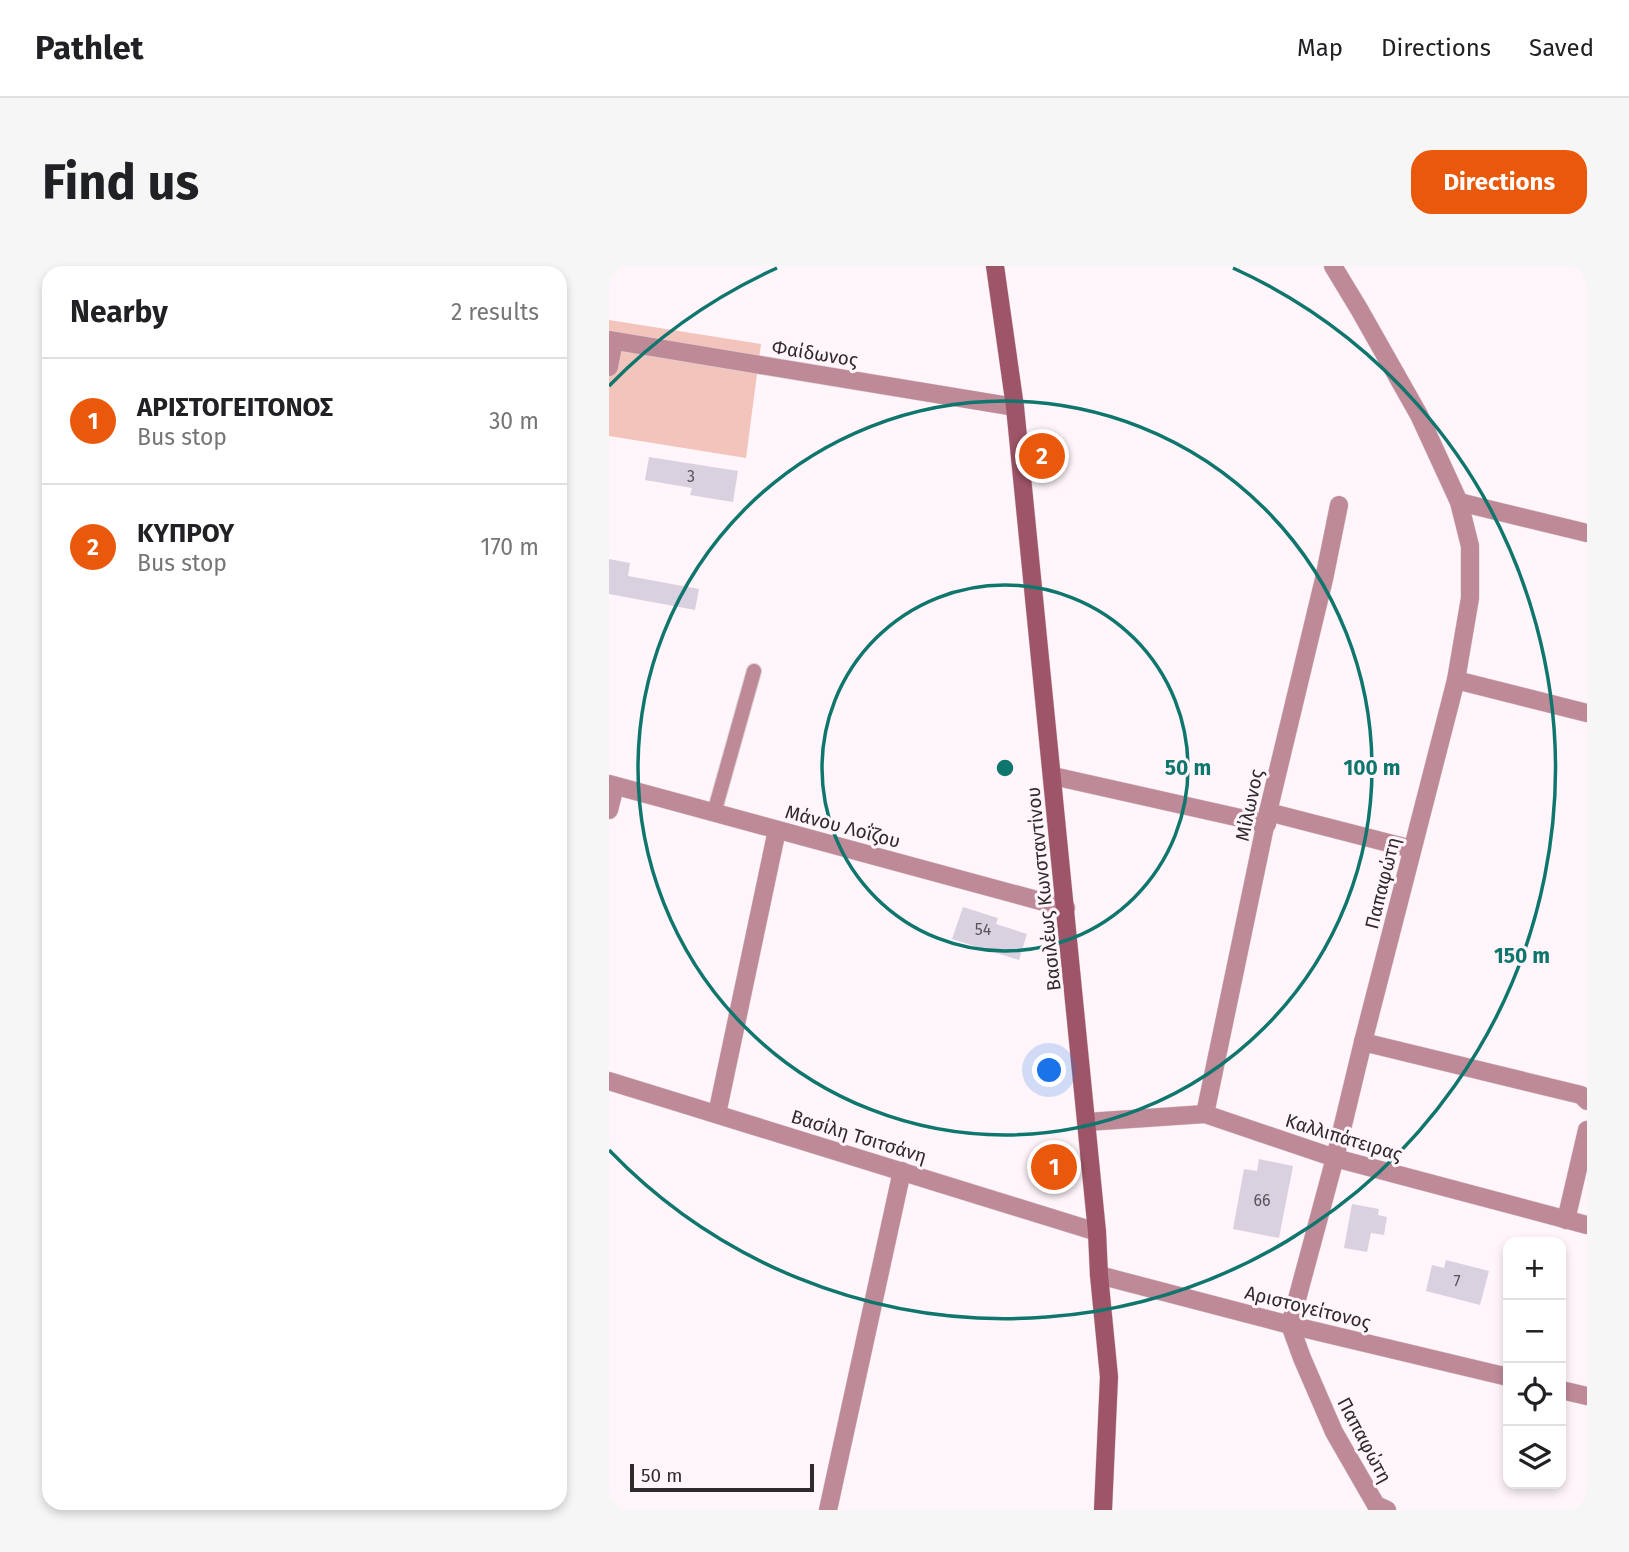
<!DOCTYPE html>
<html lang="en">
<head>
<meta charset="utf-8">
<style>
	body { margin:0; font-family:"Fira Sans",sans-serif; background:#f6f6f6; color:#202124 }
	.controls { position:absolute; right:21px; bottom:21px; display:grid; overflow:hidden; border-radius:14px; box-shadow:0 4px 10px #0003 }
	.controls button { width:63px; height:63px; display:grid; place-items:center; padding:0; border:0; border-bottom:2px solid #e0e0e0; background:#fff; color:#202124; font:35px sans-serif }
	.scale { position:absolute; left:21px; bottom:18px; width:184px; box-sizing:border-box; padding-left:7px; border:4px solid #302a2e; border-top:0; font-size:19px; line-height:24px; white-space:nowrap; color:#302a2e; -webkit-text-stroke:5px #fff5fb; paint-order:stroke }
	.you { position:absolute; left:441px; top:805px; width:24px; height:24px; margin:-18px; border:5px solid #fff; border-radius:50%; background:#1a73e8; box-shadow:0 0 0 10px #1a73e833 }
	.badge { display:grid; place-items:center; width:46px; height:46px; border-radius:50%; background:#ea580c; color:#fff; font-size:23px; font-weight:700 }
	.pin { position:absolute; translate:-50% -50%; border:4px solid #fff; box-shadow:0 2px 7px #0006 }
	.list { margin:0; padding:0; list-style:none }
	h2 { display:flex; justify-content:space-between; align-items:center; height:91px; margin:0; padding:0 28px; font-size:30px }
	h2 small { font-size:23px; font-weight:400; color:#757577 }
	.list li { display:grid; grid-template-columns:46px 1fr auto; gap:21px; align-items:center; box-sizing:border-box; height:126px; padding:0 28px; border-top:2px solid #e0e0e0 }
	.list b { display:block; font-size:26px; white-space:nowrap }
	.list p { margin:0; font-size:23px; white-space:nowrap; color:#757577 }
	.list em { font-size:23px; font-style:normal; color:#757577 }
	.icon { flex:none; width:38px; height:38px; fill:none; stroke:currentColor; stroke-width:2; stroke-linecap:round; stroke-linejoin:round }
	.map { position:relative; flex:none; width:978px; height:1244px; overflow:hidden; border-radius:21px }
	header { display:flex; align-items:center; gap:42px; box-sizing:border-box; height:98px; padding:0 35px; background:#fff; border-bottom:2px solid #e0e0e0 }
	header strong { font-size:33px }
	nav { display:flex; gap:38px; margin-inline-start:auto; font-size:24px }
	.intro { display:flex; align-items:center; justify-content:space-between; box-sizing:border-box; height:168px; padding:0 42px }
	h1 { margin:0; font-size:49px }
	.button { padding:18px 32px; border-radius:21px; background:#ea580c; color:#fff; font-size:24px; font-weight:700 }
	main { display:flex; gap:42px; padding:0 42px }
	aside { flex:1; background:#fff; border-radius:21px; box-shadow:0 4px 10px #0003 }
	.map>svg:first-child { display:block }
	.green { fill:#f3c4bc }
	.building { fill:#dad1e0 }
	.lines { fill:none; stroke-linecap:round; stroke-linejoin:round }
	.lane-casing { stroke:#dad0d6; stroke-width:16 }
	.street-casing { stroke:#dad0d6; stroke-width:19 }
	.secondary-casing { stroke:#dad0d6; stroke-width:19 }
	.lane { stroke:#bf8a97; stroke-width:14 }
	.street { stroke:#bf8a97; stroke-width:18 }
	.secondary { stroke:#9f5568; stroke-width:18 }
	.ring { fill:none; stroke:#0f766e; stroke-width:3.5 }
	.labels { text-anchor:middle; stroke-width:6; stroke-linejoin:round; paint-order:stroke }
	.number-label { font-size:16px; fill:#5a545a }
	.street-label { font-size:19px; fill:#302a2e; stroke:#fff5fb }
	.centre { fill:#0f766e; stroke:#fff5fb; stroke-width:3.5 }
	.ring-label { font-size:21px; text-anchor:middle; font-weight:bold; fill:#0f766e; stroke:#fff5fb; stroke-width:6; stroke-linejoin:round; paint-order:stroke }
</style>
</head>
<body>
<header>
<strong>Pathlet</strong>
<nav><a>Map</a><a>Directions</a><a>Saved</a></nav>
</header>
<div class="intro"><h1>Find us</h1><a class="button">Directions</a></div>
<main>
<aside>
<h2>Nearby<small>2 results</small></h2>
<ul class="list">
<li><span class="badge">1</span><div><b>ΑΡΙΣΤΟΓΕΙΤΟΝΟΣ</b><p>Bus stop</p></div><em>30 m</em></li>
<li><span class="badge">2</span><div><b>ΚΥΠΡΟΥ</b><p>Bus stop</p></div><em>170 m</em></li>
</ul>
</aside>
<div class="map">
<svg width="978" height="1244" viewBox="0 0 978 1244">
	<rect width="100%" height="100%" fill="#fff5fb"/>
	<path class="green" d="M0,54L152,78L137,192L0,170Z"/>
	<g class="building">
		<path d="M40,191L129,205L124,236L81,229L83,222L36,214Z"/>
		<path d="M0,293L21,297L19,310L90,323L86,344L0,328Z"/>
		<path d="M354,641L389,652L387,658L418,668L410,694L343,673Z"/>
		<path d="M650,893L684,900L670,972L624,963L635,903L648,905Z"/>
		<path d="M743,938L770,943L769,949L778,951L775,969L762,967L758,986L735,982Z"/>
		<path d="M837,994L880,1005L871,1039L817,1025L823,999L835,1002Z"/>
	</g>
	<g class="lines">
		<g class="lane-casing">
			<path id="lane" d="M105,547L145,405"/>
		</g>
		<g class="street-casing">
			<g id="street">
				<path d="M724,0L750,43L810,149L850,236L861,280V332L847,414L754,776L726,892L681,1059L693,1092L725,1166L767,1239L778,1244"/>
				<path d="M0,74L406,141"/>
				<path d="M0,101L5,75"/>
				<path d="M850,236L978,267"/>
				<path d="M847,414L978,447"/>
				<path d="M444,510L658,558"/>
				<path d="M0,518L457,642"/>
				<path d="M0,544L6,520"/>
				<path d="M659,546L803,583"/>
				<path d="M754,776L972,829L978,835"/>
				<path d="M0,815L488,966"/>
				<path d="M108,848L168,564"/>
				<path d="M596,848L659,546L715,313L730,239"/>
				<path d="M478,856L596,848L726,892L978,959"/>
				<path d="M957,954L978,864"/>
				<path d="M490,1009L681,1059L899,1111"/>
				<path d="M952,1124L978,1130"/>
				<path d="M219,1244L293,905"/>
			</g>
		</g>
		<g class="secondary-casing">
			<path id="secondary" d="M386,0L406,141L488,966L490,1009L500,1111L494,1244"/>
		</g>
		<use href="#lane" class="lane"/>
		<use href="#street" class="street"/>
		<use href="#secondary" class="secondary"/>
	</g>
	<g class="ring">
		<circle cx="396" cy="502" r="183"/>
		<circle cx="396" cy="502" r="367"/>
		<path d="M0 120A550 550 0 0 1 168 2M624 2A550 550 0 1 1 0 884"/>
	</g>
	<g class="labels">
		<g class="number-label">
			<text x="82" y="216">3</text>
			<text x="374" y="669">54</text>
			<text x="653" y="940">66</text>
			<text x="848" y="1021">7</text>
		</g>
		<g class="street-label">
			<text transform="translate(206 87) rotate(9)" y="7">Φαίδωνος</text>
			<text transform="translate(640 539) rotate(-78)" y="7">Μίλωνος</text>
			<text transform="translate(234 560) rotate(15)" y="7">Μάνου Λοΐζου</text>
			<text transform="translate(773 617) rotate(-76)" y="7">Παπαφώτη</text>
			<text transform="translate(434 623) rotate(-96)" y="7">Βασιλέως Κωνσταντίνου</text>
			<text transform="translate(250 870) rotate(17)" y="7">Βασίλη Τσιτσάνη</text>
			<text transform="translate(735 871) rotate(17)" y="7">Καλλιπάτειρας</text>
			<text transform="translate(699 1041) rotate(14)" y="7">Αριστογείτονος</text>
			<text transform="translate(756 1174) rotate(62)" y="7">Παπαφώτη</text>
		</g>
	</g>
	<circle cx="396" cy="502" r="10" class="centre"/>
	<g class="ring-label">
		<text x="579" y="509">50 m</text>
		<text x="763" y="509">100 m</text>
		<text x="913" y="697">150 m</text>
	</g>
</svg>
<div class="controls">
<button>+</button>
<button>−</button>
<button><svg class="icon" aria-label="locate" viewBox="0 0 24 24"><circle cx="12" cy="12" r="6"/><path d="M12 2v4M12 18v4M2 12h4M18 12h4"/></svg></button>
<button><svg class="icon" aria-label="layers" viewBox="0 0 24 24"><path d="M12 4l9 5-9 5-9-5zM3 14l9 5 9-5"/></svg></button>
</div>
<div class="scale">50 m</div>
<div class="you"></div>
<div class="pin badge" style="left:445px;top:901px">1</div>
<div class="pin badge" style="left:433px;top:190px">2</div>
</div>
</main>
</body>
</html>
